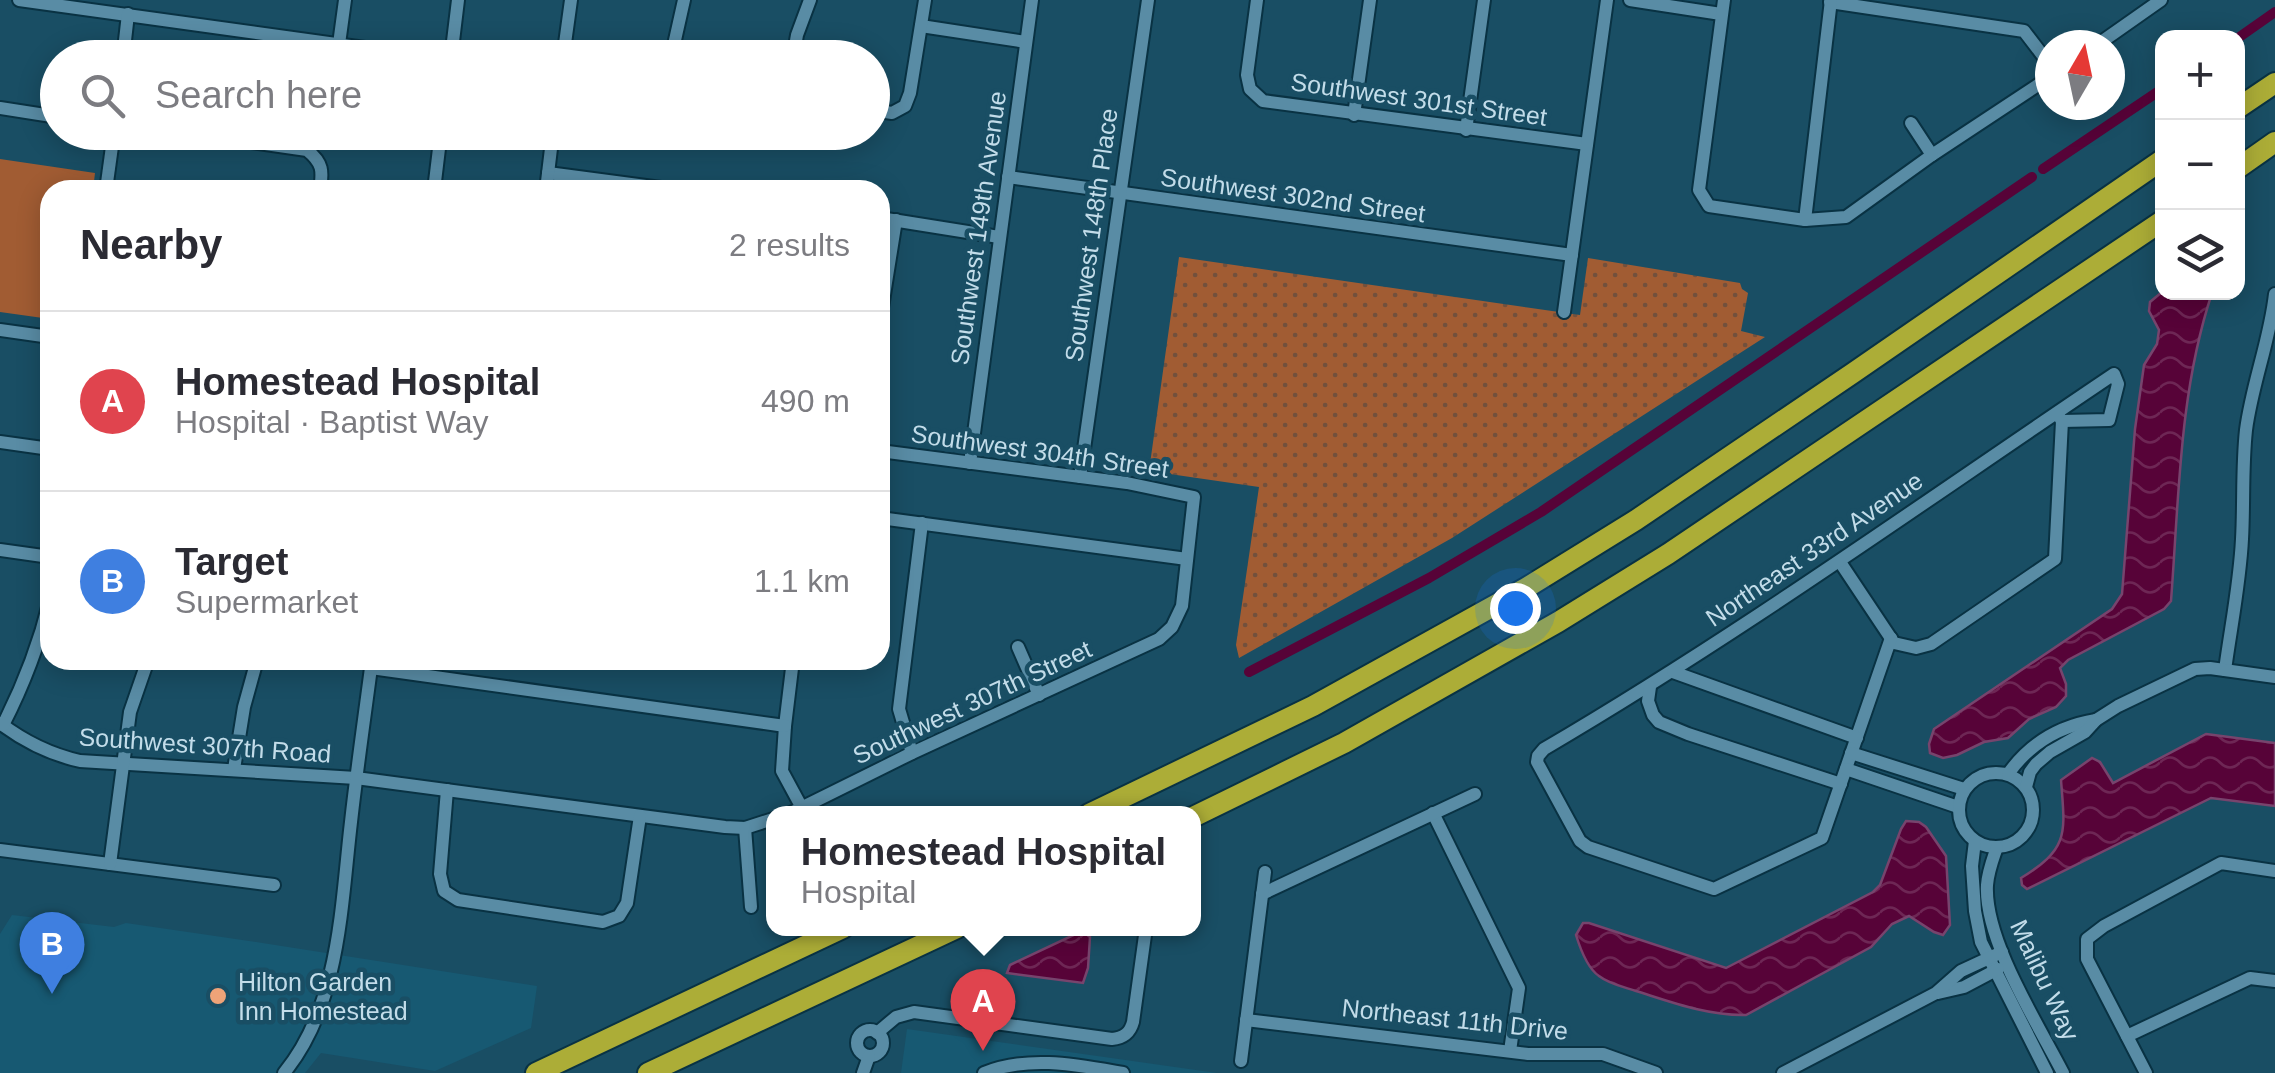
<!DOCTYPE html>
<html lang="en">
<head>
<meta charset="utf-8">
<style>
	body { margin:0; font-family:Helvetica,sans-serif; background:#f7f7f7; color:#2b2b33 }
	.controls { position:absolute; right:30px; top:30px; display:grid; overflow:hidden; border-radius:20px; box-shadow:0 5px 25px #0003 }
	.controls button { width:90px; height:90px; display:grid; place-items:center; padding:0; border:0; border-bottom:2px solid #e1e1e2; background:#fff; color:#2b2b33; font:50px sans-serif }
	.compass { position:absolute; left:2035px; top:30px; width:90px; height:90px; border-radius:50%; background:#fff; box-shadow:0 5px 25px #0003; rotate:9deg }
	.you { position:absolute; left:1515px; top:608px; width:35px; height:35px; margin:-25px; border:8px solid #fff; border-radius:50%; background:#1a73e8; box-shadow:0 0 0 15px #1a73e833 }
	.badge { display:grid; place-items:center; width:65px; height:65px; border-radius:50%; background:#836152; color:#fff; font-size:32px; font-weight:700 }
	.pin { position:absolute; translate:-50% -82px; filter:drop-shadow(0 2px 5px #0008) }
	.pin::after { content:''; position:absolute; top:52px; width:35px; height:30px; background:inherit; clip-path:polygon(0 0,100% 0,50% 100%) }
	.popup { position:absolute; left:766px; top:806px; width:435px; height:130px; box-sizing:border-box; display:grid; place-content:center; border-radius:20px; background:#fff; filter:drop-shadow(0 2px 8px #0005); font-size:32px; white-space:nowrap; color:#7c7c81 }
	.popup b { font-size:38px; color:#2b2b33 }
	.popup::after { content:''; position:absolute; left:50%; top:100%; margin-left:-20px; border:20px solid transparent; border-top-color:#fff }
	.list { margin:0; padding:0; list-style:none }
	h2 { display:flex; justify-content:space-between; align-items:center; height:130px; margin:0; padding:0 40px; font-size:42px }
	h2 small { font-size:32px; font-weight:400; color:#7c7c81 }
	.list li { display:grid; grid-template-columns:65px 1fr auto; gap:30px; align-items:center; box-sizing:border-box; height:180px; padding:0 40px; border-top:2px solid #e1e1e2 }
	.list b { display:block; font-size:38px; white-space:nowrap }
	.list p { margin:0; font-size:32px; white-space:nowrap; color:#7c7c81 }
	.list em { font-size:32px; font-style:normal; color:#7c7c81 }
	.icon { flex:none; width:55px; height:55px; fill:none; stroke:currentColor; stroke-width:2; stroke-linecap:round; stroke-linejoin:round }
	.map { position:relative; flex:none; width:2275px; height:1073px; overflow:hidden }
	.search { position:absolute; background:#fff; box-shadow:0 5px 25px #0003; left:40px; top:40px; width:850px; height:110px; display:flex; align-items:center; gap:25px; box-sizing:border-box; padding:0 35px; border-radius:55px; color:#7c7c81; font-size:38px }
	.panel { position:absolute; background:#fff; box-shadow:0 5px 25px #0003; left:40px; top:180px; width:850px; height:490px; border-radius:30px }
	.map>svg:first-child { display:block }
	.built { fill:#175972 }
	.grass { fill:url(#grass-dots) }
	.park { fill:#a15c33 }
	.water { fill:url(#water-waves); stroke:#77446d; stroke-width:2.5 }
	.lines { fill:none; stroke-linecap:round; stroke-linejoin:round }
	.canal { stroke:#570338; stroke-width:10 }
	.minor-casing { stroke:#093243; stroke-width:16 }
	.highway-casing { stroke:#093243; stroke-width:24 }
	.minor { stroke:#598ca5; stroke-width:12 }
	.highway { stroke:#acad37; stroke-width:20 }
	.poi-dot { fill:#efa378; stroke:#194e64; stroke-width:4 }
	.labels { text-anchor:middle; stroke-width:9; stroke-linejoin:round; paint-order:stroke }
	.street-label { font-size:25px; fill:#c2dce9; stroke:#194e64 }
	.poi-label { font-size:25px; fill:#c2dce9; stroke:#194e64; text-anchor:start }
</style>
</head>
<body>
<div class="map">
<svg width="2275" height="1073" viewBox="0 0 2275 1073">
	<defs>
		<pattern id="grass-dots" width="8" height="8" patternUnits="userSpaceOnUse" patternTransform="scale(2.5)"><rect width="8" height="8" fill="#a15c33"/><path d="M2 2h.1M6 6h.1" fill="none" stroke="#73503c" stroke-width="1.8" stroke-linecap="round"/></pattern>
		<pattern id="water-waves" width="16" height="10" patternUnits="userSpaceOnUse" patternTransform="scale(2.5)"><rect width="16" height="10" fill="#570338"/><path d="M0 5q4-4 8 0t8 0" fill="none" stroke="#6e2755"/></pattern>
	</defs>
	<rect width="100%" height="100%" fill="#194e64"/>
	<g class="built">
		<path d="M12,915L114,927L126,923L256,942L537,986L531,1028L435,1071L321,1053L305,1073H0V934Z"/>
		<path d="M907,1029L1217,1073H901Z"/>
	</g>
	<path class="grass" d="M1179,257L1580,315L1588,258L1740,283L1742,289L1748,293L1741,331L1765,337L1452,538L1239,658L1236,645L1259,487L1149,471Z"/>
	<path class="park" d="M0,159L95,173L93,190H50V319L0,312Z"/>
	<g class="water">
		<path d="M2162,292L2212,293C2179,392 2179,498 2171,601L2164,609L2068,660L2060,668L2066,684V696L2056,707L2029,719L2008,738L1984,742L1957,755L1943,758L1930,753L1929,744L1934,729L2112,609L2122,594L2135,429L2144,365L2157,344L2159,330L2149,311L2150,302Z"/>
		<path d="M2206,734L2275,743V806L2211,798L2027,889L2022,885L2021,878C2070,848 2065,833 2061,780L2092,758L2100,762L2113,783Z"/>
		<path d="M1906,821L1919,822L1926,827L1946,856L1950,925L1943,935L1934,932L1909,916L1892,924L1871,947L1746,1015C1708,1016 1671,1002 1636,991C1624,987 1609,984 1599,976C1587,968 1580,948 1576,935L1583,923H1589L1726,968L1873,892L1880,885L1901,829Z"/>
		<path d="M1082,931L1090,937L1088,968L1083,983L1007,973L1010,965Z"/>
	</g>
	<g class="lines">
		<g class="canal">
			<path d="M2238,38L2275,12"/>
			<path d="M2043,169L2162,89"/>
			<path d="M1249,672L1429,578L1541,512L2032,177"/>
		</g>
		<g class="minor-casing">
			<g id="minor">
				<path d="M19,0L437,58"/>
				<path d="M1257,0L1247,75L1250,89L1263,101L1587,144"/>
				<path d="M1630,0L1721,14"/>
				<path d="M1724,0L1699,190L1709,206L1805,220L1846,217L1932,155L2050,77"/>
				<path d="M1830,2L2024,31L2050,65"/>
				<path d="M921,26L1026,42"/>
				<path d="M339,44L345,0"/>
				<path d="M2097,45L2161,0"/>
				<path d="M123,58L128,14"/>
				<path d="M451,58L458,0"/>
				<path d="M563,58L571,0"/>
				<path d="M671,58L684,0"/>
				<path d="M793,58L797,35L810,0"/>
				<path d="M0,108L58,117"/>
				<path d="M872,110L892,113L905,106L910,93L925,0"/>
				<path d="M1354,115L1370,0"/>
				<path d="M1911,123L1932,155"/>
				<path d="M1466,130L1484,0"/>
				<path d="M180,132L307,150C323,163 323,171 320,190"/>
				<path d="M548,173L676,190"/>
				<path d="M1008,177L1572,255"/>
				<path d="M106,190L114,132"/>
				<path d="M434,190L441,132"/>
				<path d="M546,190L553,132"/>
				<path d="M880,218L999,237"/>
				<path d="M1805,220L1831,0"/>
				<path d="M1564,312L1607,0"/>
				<path d="M880,320L896,220"/>
				<path d="M0,330L50,337"/>
				<path d="M0,442L50,449"/>
				<path d="M970,463L1032,0"/>
				<path d="M1080,477L1148,0"/>
				<path d="M880,518L1187,559"/>
				<path d="M0,550L50,557"/>
				<path d="M1840,562L1894,643L1916,648L1931,644L2055,559L2062,421L2058,415"/>
				<path d="M1891,638L1822,838L1714,889L1588,847L1580,841L1537,762L1538,756L1544,749C1740,634 1925,501 2114,374L2118,384L2109,420L2062,421"/>
				<path d="M1018,647L1039,695"/>
				<path d="M793,660L785,726L782,771L802,808"/>
				<path d="M371,668L785,726"/>
				<path d="M2225,670C2231,626 2240,582 2242,539C2244,503 2242,467 2246,430C2252,384 2270,340 2275,294"/>
				<path d="M1673,672L1857,738"/>
				<path d="M1650,687L1648,701L1653,715L1659,722L1688,734L1841,784"/>
				<path d="M0,723C25,742 49,754 80,761L356,778L725,827L745,828L773,819"/>
				<path d="M3,725C24,684 39,645 50,600"/>
				<path d="M912,753L899,709L922,523"/>
				<path d="M1851,753L1964,789"/>
				<path d="M234,769L244,707L257,660"/>
				<path d="M1846,769L1958,807"/>
				<circle cx="1996" cy="810" r="37"/>
				<path d="M2008,774C2030,743 2059,726 2096,720"/>
				<path d="M2026,787L2030,772L2036,764L2050,752L2085,732L2096,720L2118,706L2195,669L2210,668L2275,677"/>
				<path d="M447,790L440,874L444,891L458,900L603,922L619,916L627,903L640,816"/>
				<path d="M1433,813L1519,988L1510,1051"/>
				<path d="M789,814L912,753L1159,639L1172,627L1182,606L1194,497L1127,483L880,451"/>
				<path d="M745,828L751,907"/>
				<path d="M1975,841L1972,866L1975,911L1981,942L2047,1073"/>
				<path d="M1997,847C1993,859 1988,871 1987,885C1984,940 2038,1024 2063,1073"/>
				<path d="M0,850L274,885"/>
				<path d="M110,864L130,712L148,660"/>
				<path d="M1262,894L1475,794"/>
				<path d="M1938,993L1964,987L1998,969"/>
				<path d="M1246,1020L1528,1054H1603L1656,1073"/>
				<circle cx="870" cy="1043" r="13"/>
				<path d="M877,1033L896,1017L914,1012L1112,1039C1124,1038 1130,1033 1133,1022L1146,928"/>
				<path d="M2127,1036L2250,978L2275,981"/>
				<path d="M1241,1061L1265,872"/>
				<path d="M284,1073C340,1005 341,906 351,822C357,768 365,714 372,660"/>
				<path d="M863,1073L869,1056"/>
				<path d="M984,1073C1029,1055 1077,1065 1123,1073"/>
				<path d="M1783,1073L1936,993L1961,971L2002,952"/>
				<path d="M2146,1073L2087,959V939L2104,926L2221,863L2275,871"/>
			</g>
		</g>
		<g class="highway-casing">
			<g id="highway">
				<path d="M2238,108L2275,83"/>
				<path d="M2238,168L2275,142"/>
				<path d="M1089,814L1313,706L1526,588L1636,520L1853,373L2162,160"/>
				<path d="M1193,817L1344,743L1558,622L1668,554L2162,221"/>
				<path d="M536,1073L843,928"/>
				<path d="M648,1073L957,928"/>
			</g>
		</g>
		<use href="#minor" class="minor"/>
		<use href="#highway" class="highway"/>
	</g>
	<circle class="poi-dot" cx="218" cy="996" r="10"/>
	<g class="labels">
		<g class="street-label">
			<text transform="translate(1419 99) rotate(8)" y="9">Southwest 301st Street</text>
			<text transform="translate(1293 195) rotate(8)" y="9">Southwest 302nd Street</text>
			<text transform="translate(978 228) rotate(-82)" y="9">Southwest 149th Avenue</text>
			<text transform="translate(1091 235) rotate(-82)" y="9">Southwest 148th Place</text>
			<text transform="translate(1040 451) rotate(8)" y="9">Southwest 304th Street</text>
			<text transform="translate(1814 549) rotate(-34)" y="9">Northeast 33rd Avenue</text>
			<text transform="translate(972 702) rotate(-25)" y="9">Southwest 307th Street</text>
			<text transform="translate(205 745) rotate(4)" y="9">Southwest 307th Road</text>
			<text transform="translate(2045 980) rotate(65)" y="9">Malibu Way</text>
			<text transform="translate(1455 1019) rotate(6)" y="9">Northeast 11th Drive</text>
		</g>
		<g class="poi-label">
			<text x="238" y="991">Hilton Garden<tspan x="238" dy="29">Inn Homestead</tspan></text>
		</g>
	</g>
</svg>
<div class="controls">
<button>+</button>
<button>−</button>
<button><svg class="icon" aria-label="layers" viewBox="0 0 24 24"><path d="M12 4l9 5-9 5-9-5zM3 14l9 5 9-5"/></svg></button>
</div>
<svg class="compass" viewBox="-18 -18 36 36"><path d="M0-13l5 13h-10z" fill="#e53935"/><path d="M0 13l5-13h-10z" fill="#7c7c81"/></svg>
<div class="you"></div>
<div class="pin badge" style="left:983px;top:1051px;background:#e0444e">A</div>
<div class="popup"><b>Homestead Hospital</b>Hospital</div>
<div class="pin badge" style="left:52px;top:994px;background:#3f7fe0">B</div>
<div class="search"><svg class="icon" aria-label="search" viewBox="0 0 24 24"><circle cx="10" cy="10" r="6"/><path d="M15 15l6 6"/></svg>Search here</div>
<section class="panel">
<h2>Nearby<small>2 results</small></h2>
<ul class="list">
<li><span class="badge" style="background:#e0444e">A</span><div><b>Homestead Hospital</b><p>Hospital · Baptist Way</p></div><em>490 m</em></li>
<li><span class="badge" style="background:#3f7fe0">B</span><div><b>Target</b><p>Supermarket</p></div><em>1.1 km</em></li>
</ul>
</section>
</div>
</body>
</html>
